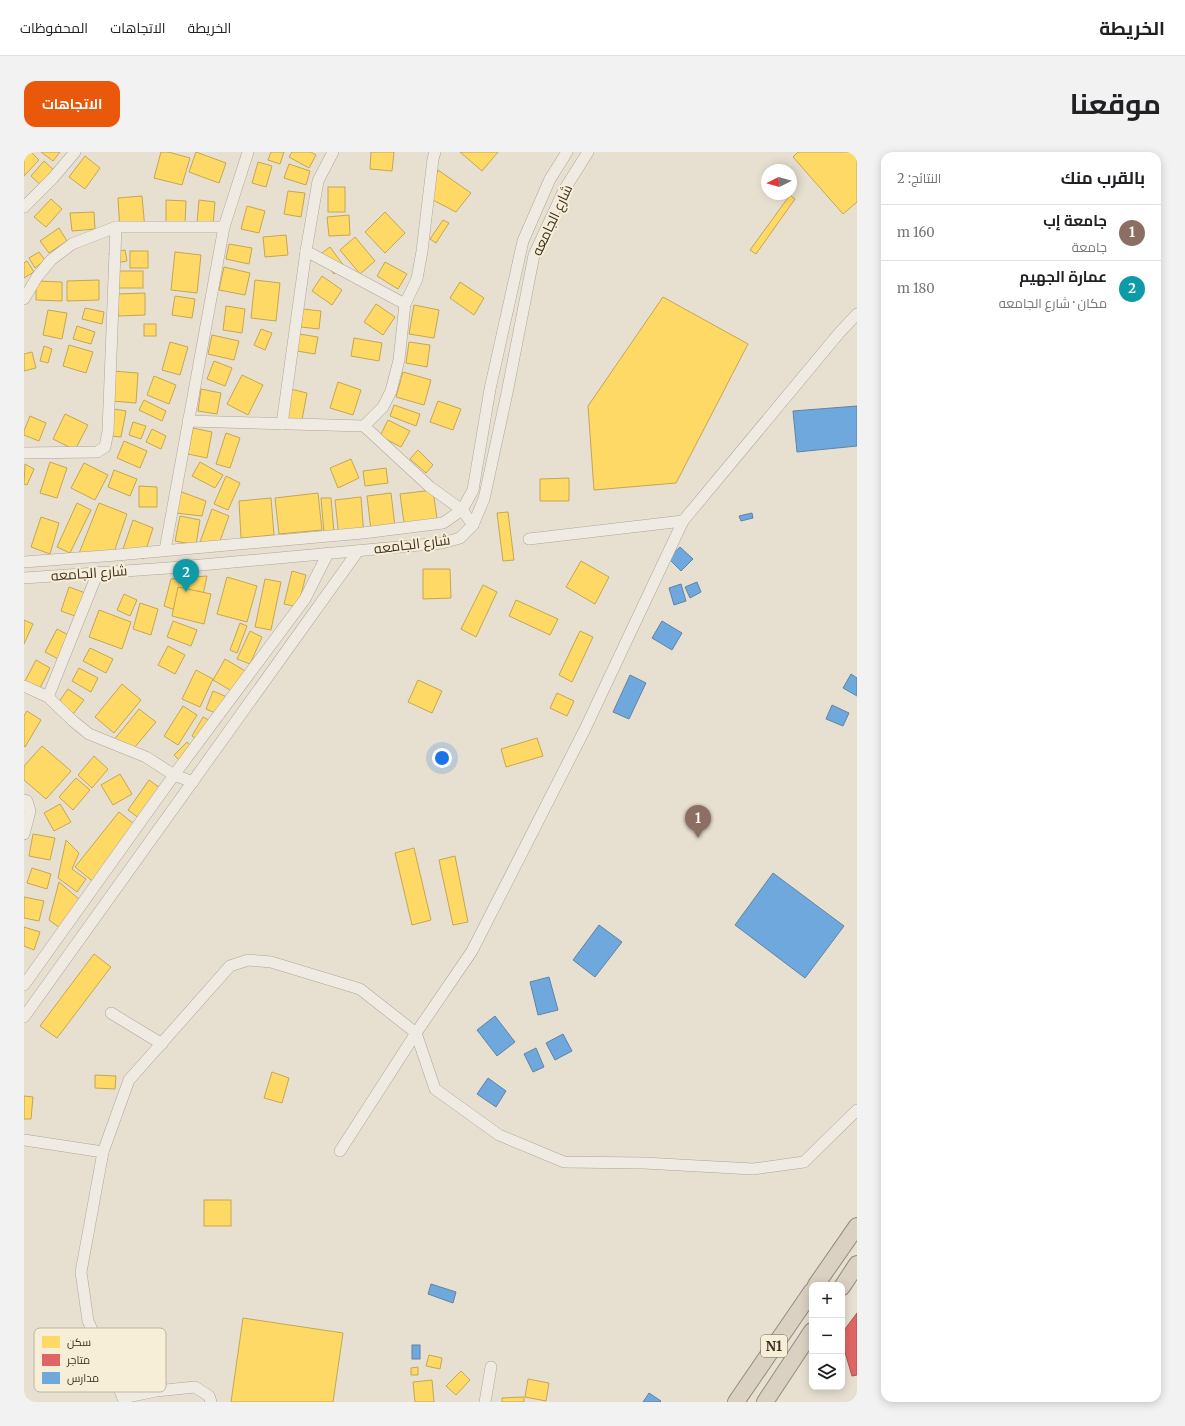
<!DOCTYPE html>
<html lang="ar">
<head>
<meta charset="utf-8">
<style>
	body { margin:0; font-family:Merriweather,Cairo,serif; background:#f2f2f2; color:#202124; direction:rtl }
	.controls { position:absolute; right:12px; bottom:12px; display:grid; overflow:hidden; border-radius:8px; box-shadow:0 2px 10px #0003 }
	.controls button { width:36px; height:36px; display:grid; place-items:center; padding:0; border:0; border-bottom:1px solid #e0e0e0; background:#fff; color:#202124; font:20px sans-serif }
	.compass { position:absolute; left:737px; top:12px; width:36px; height:36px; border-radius:50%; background:#fff; box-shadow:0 2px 10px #0003; rotate:265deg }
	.you { position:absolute; left:418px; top:606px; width:14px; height:14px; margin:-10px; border:3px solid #fff; border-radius:50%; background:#1a73e8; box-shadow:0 0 0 6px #1a73e833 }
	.badge { display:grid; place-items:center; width:26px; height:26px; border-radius:50%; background:#ea580c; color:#fff; font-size:13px; font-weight:700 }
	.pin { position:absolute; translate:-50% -33px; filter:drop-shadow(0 1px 2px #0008) }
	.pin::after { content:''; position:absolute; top:21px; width:14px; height:12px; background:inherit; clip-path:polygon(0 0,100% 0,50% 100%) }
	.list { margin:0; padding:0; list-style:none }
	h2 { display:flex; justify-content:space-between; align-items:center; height:52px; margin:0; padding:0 16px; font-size:17px }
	h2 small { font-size:13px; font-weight:400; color:#757577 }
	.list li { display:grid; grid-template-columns:26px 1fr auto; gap:12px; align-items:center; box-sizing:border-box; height:56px; padding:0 16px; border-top:1px solid #e0e0e0 }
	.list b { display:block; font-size:15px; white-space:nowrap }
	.list p { margin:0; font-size:13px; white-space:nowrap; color:#757577 }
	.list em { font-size:13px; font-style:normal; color:#757577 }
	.icon { flex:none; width:22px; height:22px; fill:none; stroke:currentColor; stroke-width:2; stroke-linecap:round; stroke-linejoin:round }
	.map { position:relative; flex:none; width:833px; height:1250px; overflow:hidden; direction:ltr; border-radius:12px }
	header { display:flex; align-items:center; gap:24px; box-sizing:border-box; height:56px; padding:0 20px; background:#fff; border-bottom:1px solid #e0e0e0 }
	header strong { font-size:19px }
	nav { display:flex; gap:22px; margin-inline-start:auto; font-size:14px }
	.intro { display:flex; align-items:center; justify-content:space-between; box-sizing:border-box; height:96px; padding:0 24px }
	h1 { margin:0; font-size:28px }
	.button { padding:10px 18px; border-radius:12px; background:#ea580c; color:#fff; font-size:14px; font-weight:700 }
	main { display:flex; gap:24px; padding:0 24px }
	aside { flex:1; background:#fff; border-radius:12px; box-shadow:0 2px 10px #0003 }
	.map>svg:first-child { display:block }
	.homes { fill:#ffd966; stroke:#c5a651 }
	.shops { fill:#e06666; stroke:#af5551 }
	.schools { fill:#6fa8dc; stroke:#6083a4 }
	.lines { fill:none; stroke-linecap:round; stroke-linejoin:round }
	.minor-casing { stroke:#ada599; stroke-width:12 }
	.highway-casing { stroke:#928b80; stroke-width:18 }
	.minor { stroke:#efebe3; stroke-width:11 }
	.highway { stroke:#dad1c2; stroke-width:16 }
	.labels { text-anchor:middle; stroke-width:4; stroke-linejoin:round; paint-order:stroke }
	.shield { fill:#f7eed8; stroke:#756857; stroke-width:1 }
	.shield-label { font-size:13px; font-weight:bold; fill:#3d2e20 }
	.street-label { font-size:14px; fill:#3d2e20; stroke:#f7eed8 }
	.key { fill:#f7eed8; stroke:#bfb4a1; stroke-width:1 }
	.key-label { font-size:11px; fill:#3d2e20 }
</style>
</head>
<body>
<header>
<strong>الخريطة</strong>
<nav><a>الخريطة</a><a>الاتجاهات</a><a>المحفوظات</a></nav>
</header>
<div class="intro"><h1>موقعنا</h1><a class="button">الاتجاهات</a></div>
<main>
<aside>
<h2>بالقرب منك<small>النتائج: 2</small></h2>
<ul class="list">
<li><span class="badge" style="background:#8d6e63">1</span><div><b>جامعة إب</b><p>جامعة</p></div><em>160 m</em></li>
<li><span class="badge" style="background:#0f9aa8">2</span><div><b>عمارة الجهيم</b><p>مكان · شارع الجامعه</p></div><em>180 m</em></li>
</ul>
</aside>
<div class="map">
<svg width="833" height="1250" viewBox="0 0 833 1250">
	<rect width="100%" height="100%" fill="#e7e0d1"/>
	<g class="homes">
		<path d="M0,0H7L15,8L0,24Z"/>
		<path d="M17,0H36L29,9Z"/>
		<path d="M137,0H144L166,6L158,33L130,26Z"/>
		<path d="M172,0L202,11L195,31L165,20Z"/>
		<path d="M247,0H260L256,12L244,8Z"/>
		<path d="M268,0H287L292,3L285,16L265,5Z"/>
		<path d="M347,0H370L368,19L346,17Z"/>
		<path d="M436,0H474L458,19Z"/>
		<path d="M774,0H833V50L819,62L769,5Z"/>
		<path d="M61,4L76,16L61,37L45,25Z"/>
		<path d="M20,9L36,24L23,39L7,24Z"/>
		<path d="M234,10L248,14L242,35L228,31Z"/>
		<path d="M265,12L286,19L282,33L260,26Z"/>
		<path d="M414,18L447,41L432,60L405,46Z"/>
		<rect x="304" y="35" width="17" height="25"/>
		<path d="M264,39L281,41L277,65L260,62Z"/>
		<path d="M766,43L771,47L732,102L726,98Z"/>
		<path d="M118,44L121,77L96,79L94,46Z"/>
		<path d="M27,47L38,57L22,75L10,65Z"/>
		<path d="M142,48L162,49L161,71L142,70Z"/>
		<path d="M175,48L191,50L189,73L173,71Z"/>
		<path d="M223,54L241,59L235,81L217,77Z"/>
		<path d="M70,60L71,77L48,79L46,61Z"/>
		<path d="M361,60L381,81L361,101L341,80Z"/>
		<path d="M325,63L326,83L305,84L303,65Z"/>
		<path d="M419,68L425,71L412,91L406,87Z"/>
		<path d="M35,76L43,89L25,101L16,89Z"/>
		<path d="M262,83L264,103L241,105L239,85Z"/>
		<path d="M331,85L351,109L336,122L316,98Z"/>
		<path d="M205,92L228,96L225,112L202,107Z"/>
		<path d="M306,95L320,114L310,122L295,103Z"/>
		<path d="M101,98L103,109L87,112L85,101Z"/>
		<rect x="106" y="99" width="18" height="17"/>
		<path d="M15,100L21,108L11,116L5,106Z"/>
		<path d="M151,100L177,103L173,141L147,138Z"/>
		<path d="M3,109L10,120L0,126V111Z"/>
		<path d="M361,110L383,122L374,137L353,124Z"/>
		<path d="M200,115L226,121L221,143L195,138Z"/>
		<rect x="92" y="119" width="27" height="17"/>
		<path d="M298,124L318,138L308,153L288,139Z"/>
		<path d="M75,128V148L43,149V129Z"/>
		<path d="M231,128L256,131L252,169L227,166Z"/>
		<path d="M12,129L38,130V149L12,148Z"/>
		<path d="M436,130L460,146L450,163L426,146Z"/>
		<path d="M121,141V163L94,164L93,142Z"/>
		<path d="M151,144L171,147L168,166L148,163Z"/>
		<path d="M639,145L724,192L652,331L570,338L564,254Z"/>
		<path d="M352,152L371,165L359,183L340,170Z"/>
		<path d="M390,153L415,158L410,186L385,182Z"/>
		<path d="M202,154L221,157L218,181L199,178Z"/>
		<path d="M61,156L80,160L78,172L58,167Z"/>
		<path d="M279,157L297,159L295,177L277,175Z"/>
		<path d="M24,158L43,161L38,187L19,183Z"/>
		<rect x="120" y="172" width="12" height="12"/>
		<path d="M53,174L71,180L67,192L49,187Z"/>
		<path d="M237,177L248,181L241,198L230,193Z"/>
		<path d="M275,182L294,185L291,202L273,199Z"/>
		<path d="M188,183L215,189L210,208L184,202Z"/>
		<path d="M330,186L358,191L355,209L327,204Z"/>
		<path d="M146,190L164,195L156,223L138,218Z"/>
		<path d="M385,190L406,193L403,215L382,211Z"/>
		<path d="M45,193L69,200L62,221L39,214Z"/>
		<path d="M20,194L28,197L24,211L16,209Z"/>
		<path d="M8,200L12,216L0,219V202Z"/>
		<path d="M190,209L208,216L201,234L183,227Z"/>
		<path d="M89,219L114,221L112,251L87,249Z"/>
		<path d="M379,220L407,228L400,253L372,245Z"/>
		<path d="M218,223L239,233L224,263L203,252Z"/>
		<path d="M130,224L152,233L145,252L123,243Z"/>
		<path d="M314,230L337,238L329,263L306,256Z"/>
		<path d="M263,236L283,241L277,273L256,269Z"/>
		<path d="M177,237L197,241L193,262L174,259Z"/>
		<path d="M120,248L142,259L138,269L115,258Z"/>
		<path d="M414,249L437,257L429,278L406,270Z"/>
		<path d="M370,253L396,262L392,274L366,264Z"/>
		<path d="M90,257L102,259L97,285L86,284Z"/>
		<path d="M41,262L64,273L51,298L29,287Z"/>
		<path d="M6,264L22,271L15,289L0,283V279Z"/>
		<path d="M364,268L386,279L377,295L356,284Z"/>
		<path d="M109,270L122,274L117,287L105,283Z"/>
		<path d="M169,276L188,280L183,306L164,302Z"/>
		<path d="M128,277L142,284L137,297L122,290Z"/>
		<path d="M202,281L216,286L206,316L192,312Z"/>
		<path d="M100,289L123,299L116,316L93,306Z"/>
		<path d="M394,298L409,313L402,321L386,307Z"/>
		<path d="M327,307L335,326L314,336L306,316Z"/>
		<path d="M26,310L43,316L33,346L16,341Z"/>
		<path d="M176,310L199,323L191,336L168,324Z"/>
		<path d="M60,311L84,323L71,348L47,336Z"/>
		<path d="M1,312L10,317L3,333L0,332Z"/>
		<path d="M362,316L364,331L341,334L339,319Z"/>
		<path d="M90,318L113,327L106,344L84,335Z"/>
		<path d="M202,324L216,331L204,358L190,352Z"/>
		<path d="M545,326V349H516V327Z"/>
		<path d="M115,334L133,335V355H115Z"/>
		<path d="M409,338L414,374L381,378L376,342Z"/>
		<path d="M155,339L182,349L178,364L152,361Z"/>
		<path d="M294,341L298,378L255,382L251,346Z"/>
		<path d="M367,341L371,375L347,378L343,344Z"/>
		<path d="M337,345L340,384L315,386L311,348Z"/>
		<path d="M247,346L250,383L217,386L215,349Z"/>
		<path d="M297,346H307L310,380L300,381Z"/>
		<path d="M53,351L67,358L46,401L33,395Z"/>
		<path d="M75,351L103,362L89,403L54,404Z"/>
		<path d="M188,357L205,364L192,400L175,393Z"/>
		<path d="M484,360L490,408L479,409L473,361Z"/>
		<path d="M156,364L176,368L172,393L151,389Z"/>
		<path d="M17,365L35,371L26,402L7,395Z"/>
		<path d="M109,368L129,376L119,407L98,400Z"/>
		<path d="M557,409L585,425L571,452L542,435Z"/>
		<path d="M399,417H426L427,446L399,447Z"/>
		<path d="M268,419L282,423L274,455L260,452Z"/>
		<path d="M183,424L174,466L140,454L147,427Z"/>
		<path d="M203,425L233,434L223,470L193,462Z"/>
		<path d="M241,427L257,430L247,478L231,475Z"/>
		<path d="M459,433L473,440L452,485L437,477Z"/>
		<path d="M45,435L67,443L59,467L37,459Z"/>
		<path d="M154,435L187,442L180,472L148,464Z"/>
		<path d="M100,442L113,448L106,464L93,458Z"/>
		<path d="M492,448L534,467L526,483L485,464Z"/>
		<path d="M116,451L134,457L127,483L109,477Z"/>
		<path d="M75,458L107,470L98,497L65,485Z"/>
		<path d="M0,468L9,472L0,492Z"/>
		<path d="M149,469L173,478L167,494L143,485Z"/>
		<path d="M216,471L223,474L213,501L206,498Z"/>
		<path d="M33,477L52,487L40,510L21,500Z"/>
		<path d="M226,479L238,485L226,512L213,507Z"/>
		<path d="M556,479L569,485L548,530L535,523Z"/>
		<path d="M144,494L161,503L151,522L134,513Z"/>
		<path d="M66,496L89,507L82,521L59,509Z"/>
		<path d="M201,507L223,520L211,541L189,528Z"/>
		<path d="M12,508L26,516L16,536L1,529Z"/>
		<path d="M55,516L74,526L67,540L48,529Z"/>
		<path d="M172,518L189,527L176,555L158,547Z"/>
		<path d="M394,528L418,539L408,561L384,550Z"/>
		<path d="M98,532L117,548L90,581L71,565Z"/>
		<path d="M44,537L60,548L49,562L34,551Z"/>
		<path d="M189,539L203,545L196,563L182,557Z"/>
		<path d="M533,541L550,549L543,564L526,556Z"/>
		<path d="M159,554L173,563L154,593L140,584Z"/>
		<path d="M115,557L132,570L105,602L89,589Z"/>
		<path d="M3,559L17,568L1,595L0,594V564Z"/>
		<path d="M179,565L192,572L180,592L168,584Z"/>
		<path d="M513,586L519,604L482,615L477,597Z"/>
		<path d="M163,590L171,598L158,611L150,603Z"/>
		<path d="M18,594L47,619L22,647L0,628V614Z"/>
		<path d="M70,604L84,617L68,636L54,623Z"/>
		<path d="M96,622L108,642L89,653L77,633Z"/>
		<path d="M52,626L66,638L49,658L35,645Z"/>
		<path d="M125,628L136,636L115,666L104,658Z"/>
		<path d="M36,652L47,670L30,679L20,661Z"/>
		<path d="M95,660L116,677L72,732L51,715Z"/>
		<path d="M9,682L31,686L26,708L5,704Z"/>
		<path d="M42,688L55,701L48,717L62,727L53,740L34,726Z"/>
		<path d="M390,696L407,768L388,773L371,701Z"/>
		<path d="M431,704L444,770L429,773L415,708Z"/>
		<path d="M8,716L27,722L23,737L3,731Z"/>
		<path d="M35,730L56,748L36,776L25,768Z"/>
		<path d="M0,745L20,749L15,769L0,766Z"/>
		<path d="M0,775L16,780L10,798L0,794Z"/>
		<path d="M70,802L87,815L33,886L16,874Z"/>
		<path d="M248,920L265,926L258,951L240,946Z"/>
		<path d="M71,923L92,924L91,937L71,936Z"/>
		<path d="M0,944L9,945L7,967H0Z"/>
		<rect x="180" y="1048" width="27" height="26"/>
		<path d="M219,1166L319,1181L309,1250H207Z"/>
		<path d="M405,1203L418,1206L416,1217L402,1214Z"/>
		<path d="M394,1215V1223H387V1216Z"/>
		<path d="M437,1219L446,1228L432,1243L422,1234Z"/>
		<path d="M504,1227L525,1231L522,1249L501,1245Z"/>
		<path d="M408,1228L410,1250H391L389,1230Z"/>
		<path d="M500,1245V1250H478V1246Z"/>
	</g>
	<path class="shops" d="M833,1161V1223L828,1224L818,1190V1181Z"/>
	<g class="schools">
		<path d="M833,254V294L773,300L769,259Z"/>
		<path d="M728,361L729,366L717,369L715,364Z"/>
		<path d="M656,395L669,407L657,419L644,406Z"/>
		<path d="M673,430L677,440L666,446L661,435Z"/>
		<path d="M657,432L662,449L650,453L645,436Z"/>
		<path d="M638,469L658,481L648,498L628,486Z"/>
		<path d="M827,522L833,526V544L819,536Z"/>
		<path d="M606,523L622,531L605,567L589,560Z"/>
		<path d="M808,553L825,561L819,574L802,567Z"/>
		<path d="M749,721L820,774L781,826L711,773Z"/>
		<path d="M575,773L598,790L571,825L549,808Z"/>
		<path d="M525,825L534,858L514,863L506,830Z"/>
		<path d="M471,864L491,890L473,904L453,878Z"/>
		<path d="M539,882L548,899L531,908L522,891Z"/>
		<path d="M512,896L520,915L509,920L500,902Z"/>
		<path d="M464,926L482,939L472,955L453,942Z"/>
		<path d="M407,1132L432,1140L429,1151L404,1142Z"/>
		<rect x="388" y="1193" width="8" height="14"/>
		<path d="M625,1241L637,1249L636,1250H619Z"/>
	</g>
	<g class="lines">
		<g class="minor-casing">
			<g id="minor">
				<path d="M0,55L29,26L51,0"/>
				<path d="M282,99L381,152"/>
				<path d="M0,147L13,125L27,108L48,92L92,75H200"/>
				<path d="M164,269L340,274L406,335L438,358L449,373"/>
				<path d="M258,272L282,99L294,29L309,0"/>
				<path d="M340,274L359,255L367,239L375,208L381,152L393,127L398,99L409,7L411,0"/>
				<path d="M0,301L73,300L81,295L84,279L92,75"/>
				<path d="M505,387L659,369"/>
				<path d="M141,398L200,75L224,0"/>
				<path d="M0,410L93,403L339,381L419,371L438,358L449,338L466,237L499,89L526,27L543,0"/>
				<path d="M0,426L144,416L418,391L436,386L449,373L460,347L483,241L510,103L540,38L564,0"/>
				<path d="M0,534L24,545L49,569L65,582L122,605L150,623L169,630"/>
				<path d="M24,545L74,420"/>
				<path d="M0,648L3,649L6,659L0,682"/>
				<path d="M0,833L150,623L281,447L304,401"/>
				<path d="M87,861L138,892"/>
				<path d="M0,865L334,399"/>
				<path d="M0,988L79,1000L105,928L206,814L224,808L247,810L336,837L392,881L411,937L475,983L540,1010L620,1011L729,1017L780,1010L833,958"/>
				<path d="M316,999L392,881L448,799L561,577L659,369L816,180L833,162"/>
				<path d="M79,1000L57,1120L64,1169L101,1250"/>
				<path d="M99,1246L132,1239L171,1235L185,1244L187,1250"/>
				<path d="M461,1250L467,1215"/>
			</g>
		</g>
		<g class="highway-casing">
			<g id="highway">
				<path d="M792,1133L833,1074"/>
				<path d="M818,1135L833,1112"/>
				<path d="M712,1250L788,1139"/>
				<path d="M741,1250L788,1179"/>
			</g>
		</g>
		<use href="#minor" class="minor"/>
		<use href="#highway" class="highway"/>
	</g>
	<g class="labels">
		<rect class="shield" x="737" y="1183" width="26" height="22" rx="3"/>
		<g class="shield-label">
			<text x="750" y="1199">N1</text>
		</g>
		<g class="street-label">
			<text transform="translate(528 68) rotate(-65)" y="5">شارع الجامعه</text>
			<text transform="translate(388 392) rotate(-7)" y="5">شارع الجامعه</text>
			<text transform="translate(65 421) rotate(-4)" y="5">شارع الجامعه</text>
		</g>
	</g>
	<rect x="10" y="1176" width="132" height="64" rx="6" class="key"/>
	<rect x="18" y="1184" width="18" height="12" fill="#ffd966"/>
	<rect x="18" y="1202" width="18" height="12" fill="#e06666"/>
	<rect x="18" y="1220" width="18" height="12" fill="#6fa8dc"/>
	<g class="key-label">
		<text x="43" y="1194">سكن</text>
		<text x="43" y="1212">متاجر</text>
		<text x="43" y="1230">مدارس</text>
	</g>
</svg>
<div class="controls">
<button>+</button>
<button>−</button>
<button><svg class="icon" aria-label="layers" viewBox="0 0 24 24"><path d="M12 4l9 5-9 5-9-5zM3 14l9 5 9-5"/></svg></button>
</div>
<svg class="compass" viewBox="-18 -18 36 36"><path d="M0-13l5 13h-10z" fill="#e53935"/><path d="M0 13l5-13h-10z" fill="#757577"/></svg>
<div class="you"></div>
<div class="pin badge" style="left:674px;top:686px;background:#8d6e63">1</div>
<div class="pin badge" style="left:162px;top:440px;background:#0f9aa8">2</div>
</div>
</main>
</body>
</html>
